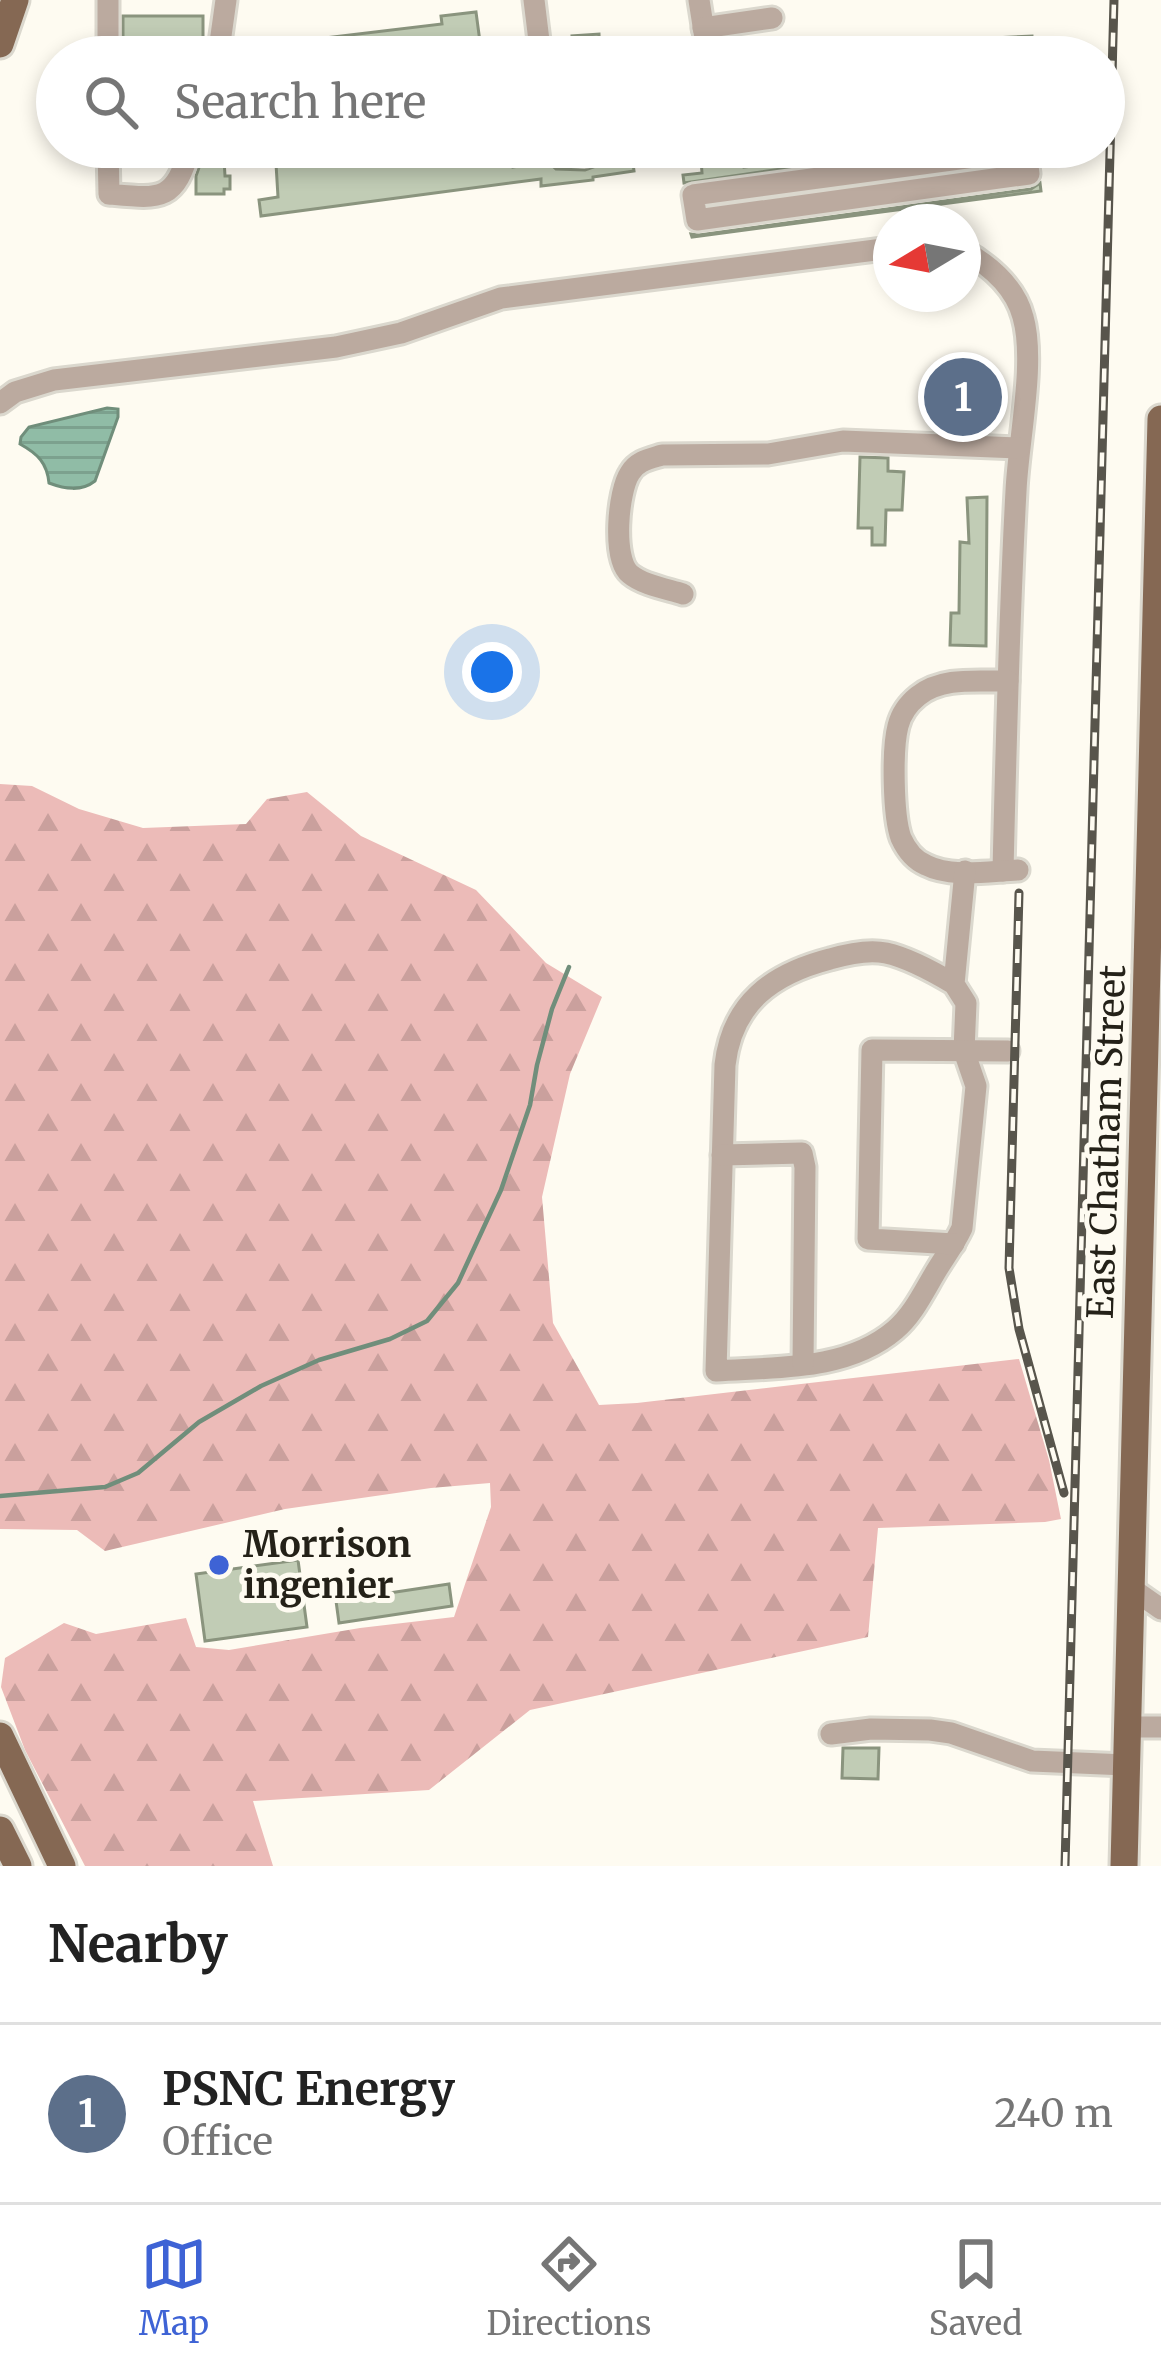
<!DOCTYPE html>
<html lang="en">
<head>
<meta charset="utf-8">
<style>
	body { margin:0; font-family:Merriweather,serif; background:#f2f2f2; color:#222 }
	.compass { position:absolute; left:873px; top:204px; width:108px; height:108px; border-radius:50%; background:#fff; box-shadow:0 6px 18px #0003; rotate:260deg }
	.you { position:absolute; left:492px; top:672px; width:42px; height:42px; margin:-30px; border:9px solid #fff; border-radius:50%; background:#1a73e8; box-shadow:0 0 0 18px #1a73e833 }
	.badge { display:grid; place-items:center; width:78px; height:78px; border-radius:50%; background:#3e63d5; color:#fff; font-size:39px; font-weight:700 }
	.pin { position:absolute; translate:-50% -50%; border:6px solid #fff; box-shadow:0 3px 12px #0006 }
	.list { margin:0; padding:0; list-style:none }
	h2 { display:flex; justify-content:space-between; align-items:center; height:156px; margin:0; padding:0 48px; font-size:51px }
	h2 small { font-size:39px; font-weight:400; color:#767676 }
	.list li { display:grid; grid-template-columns:78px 1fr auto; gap:36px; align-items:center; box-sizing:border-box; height:180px; padding:0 48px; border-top:3px solid #e0e0e0 }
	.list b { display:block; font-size:45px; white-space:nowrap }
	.list p { margin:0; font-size:39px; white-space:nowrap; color:#767676 }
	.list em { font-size:39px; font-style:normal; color:#767676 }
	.icon { flex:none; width:66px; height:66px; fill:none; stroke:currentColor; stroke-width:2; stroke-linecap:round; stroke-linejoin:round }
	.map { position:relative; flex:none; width:1161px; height:1866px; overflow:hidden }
	.search { position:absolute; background:#fff; box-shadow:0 6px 18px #0003; left:36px; right:36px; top:36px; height:132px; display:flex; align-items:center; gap:30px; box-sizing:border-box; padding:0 42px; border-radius:66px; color:#767676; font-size:45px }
	.sheet { height:336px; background:#fff }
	nav { display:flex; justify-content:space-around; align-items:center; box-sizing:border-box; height:168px; border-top:3px solid #e0e0e0; background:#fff; font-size:33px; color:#767676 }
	nav a { display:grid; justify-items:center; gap:6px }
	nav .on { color:#3e63d5 }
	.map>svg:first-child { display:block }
	.forest { fill:url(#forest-firs) }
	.water { fill:url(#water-rules); stroke:#708e7b; stroke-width:3 }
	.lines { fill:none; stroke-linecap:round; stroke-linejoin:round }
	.stream { stroke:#708e7b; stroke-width:4.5 }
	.building { fill:#c1ccb5; stroke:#8a947e; stroke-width:3 }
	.minor-casing { stroke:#dbd8ce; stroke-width:27 }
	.major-casing { stroke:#dbd8ce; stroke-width:33 }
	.minor { stroke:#bbaa9f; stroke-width:21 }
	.major { stroke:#856853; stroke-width:27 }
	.rail-casing { stroke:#58554c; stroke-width:9 }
	.rail { stroke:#fefbf1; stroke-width:4.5; stroke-dasharray:14; stroke-linecap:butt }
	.poi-dot { fill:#3e63d5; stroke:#fefbf1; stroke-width:4.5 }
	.labels { text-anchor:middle; stroke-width:10; stroke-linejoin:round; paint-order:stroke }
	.street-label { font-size:36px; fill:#242118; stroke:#fefbf1 }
	.poi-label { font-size:36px; font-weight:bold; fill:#242118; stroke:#fefbf1; text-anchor:start }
</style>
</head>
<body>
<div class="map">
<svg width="1161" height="1866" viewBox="0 0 1161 1866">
	<defs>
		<pattern id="forest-firs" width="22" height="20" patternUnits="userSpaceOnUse" patternTransform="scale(3)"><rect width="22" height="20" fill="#ecbbb8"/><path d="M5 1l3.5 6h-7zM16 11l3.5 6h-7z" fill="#caa09d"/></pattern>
		<pattern id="water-rules" width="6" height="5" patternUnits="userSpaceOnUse" patternTransform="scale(3)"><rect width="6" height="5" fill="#90bca6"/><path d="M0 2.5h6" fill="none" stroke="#7ca18e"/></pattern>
	</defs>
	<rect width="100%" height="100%" fill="#fefbf1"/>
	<path class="forest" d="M0,784L32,786L79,809L143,828L246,824L267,799L307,792L361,836L476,890L546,963L602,997L570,1074L542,1197L553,1323L599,1405L637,1403L1019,1359L1049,1460L1061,1519L1045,1522L878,1528L868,1637L530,1710L429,1790L253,1801L273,1866H85L25,1750L1,1687L5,1658L64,1623L96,1634L186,1618L196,1647L229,1650L360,1628L454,1617L491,1507L490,1483L431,1488L285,1509L105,1551L77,1530L0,1529Z"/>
	<path class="water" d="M107,408L118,409V417L95,481C81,492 65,489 49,483C47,463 38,454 20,444L21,437L29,427Z"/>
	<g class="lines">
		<path class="stream" d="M0,1496L105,1487L138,1473L199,1422L261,1386L319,1360L390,1339L427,1321L458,1283L501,1190L530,1105L537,1065L552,1009L569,967"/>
	</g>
	<g class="building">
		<path d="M476,12L482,57H377L376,47L304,57H250L249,50L258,46L442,24L441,16Z"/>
		<rect x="123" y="16" width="80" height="41"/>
		<path d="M599,34L600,57H573L572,36Z"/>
		<path d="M1032,36L1033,57H935L934,41Z"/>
		<path d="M902,43L903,57H809V47Z"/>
		<path d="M788,44L789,57H746L745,50Z"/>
		<path d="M128,147H174L167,166H128Z"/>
		<path d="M275,147H361L362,157L441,147H510L513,167L547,161L556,169L585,170L599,165V148L631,147L634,171L593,177V180L541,186V179L261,216L259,200L278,197Z"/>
		<path d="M700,147H741L744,167L896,147H900V152L684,183L683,175L702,173Z"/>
		<path d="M202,159H224L225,176H230V189H224V194H196V176Z"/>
		<path d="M1040,183L1041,191L692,237L691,234L699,235L1031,189Z"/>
		<path d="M934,373L993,374L992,421L933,420Z"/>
		<path d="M860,457L888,458V471L904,472L902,510H886L885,545H872V528H858Z"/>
		<path d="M987,497L986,646L950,645L951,613H959L960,542L969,543L967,498Z"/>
		<path d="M298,1560L307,1627L205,1641L196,1574Z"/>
		<path d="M449,1584L452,1606L339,1623L336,1601Z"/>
		<path d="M843,1748H879L878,1779L842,1778Z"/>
	</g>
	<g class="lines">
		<g class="minor-casing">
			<g id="minor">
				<path d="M534,0L541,57"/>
				<path d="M699,0L708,57"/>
				<path d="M703,28L772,18"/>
				<path d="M108,57V0"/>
				<path d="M218,57L226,0"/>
				<path d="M108,147L109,194C161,199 175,202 190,147"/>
				<path d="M557,147L559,153L586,155"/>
				<path d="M1026,150L1029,174L697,220L693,195Z"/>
				<path d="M963,250C989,265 1015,286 1023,317C1036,362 1018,442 1016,491C1009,618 1006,744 1003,871"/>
				<path d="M0,403L15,392L54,380L336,347L401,333L501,298L891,248"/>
				<path d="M683,594C667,589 643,585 630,574C612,559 618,491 630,473C637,461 649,459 662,455L768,454L843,441L1019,448"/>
				<path d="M1008,681C979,682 943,676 918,696C908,704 901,714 898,726C892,749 893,816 901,838C906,849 914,860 926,865C951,878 990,871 1018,870"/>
				<path d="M954,984C934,972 909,958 886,953C868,949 847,954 830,959C772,974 732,1003 725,1065L716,1371C776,1367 847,1371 895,1330C914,1314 925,1289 938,1268C946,1255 955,1243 962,1228L976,1086L964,1051L966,1003L954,984L965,871"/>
				<path d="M722,1155L802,1153L805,1167L803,1364"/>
				<path d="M954,1244L868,1239L872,1050L1008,1051"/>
				<path d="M1131,1588L1161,1609"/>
				<path d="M1127,1727H1161"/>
				<path d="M831,1734L871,1729L930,1730L951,1733L1032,1761L1126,1765"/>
			</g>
		</g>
		<g class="major-casing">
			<g id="major">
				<path d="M0,44L15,0"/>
				<path d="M0,1736L62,1866"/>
				<path d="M0,1830L18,1866"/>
				<path d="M1124,1866L1161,419"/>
			</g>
		</g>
		<use href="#minor" class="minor"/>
		<use href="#major" class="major"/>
		<g class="rail-casing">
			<g id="rail">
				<path d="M1019,893L1009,1268L1019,1329L1064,1493"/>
				<path d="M1065,1866L1114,0"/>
			</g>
		</g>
		<use href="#rail" class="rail"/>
	</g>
	<circle class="poi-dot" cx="219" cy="1565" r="12"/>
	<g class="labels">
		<g class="street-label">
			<text transform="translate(1106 1142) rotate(-88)" y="13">East Chatham Street</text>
		</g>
		<g class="poi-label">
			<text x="243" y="1557">Morrison<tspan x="243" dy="41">ingenier</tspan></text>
		</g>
	</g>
</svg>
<svg class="compass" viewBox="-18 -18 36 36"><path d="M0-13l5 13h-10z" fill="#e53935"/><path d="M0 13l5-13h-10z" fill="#767676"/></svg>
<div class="you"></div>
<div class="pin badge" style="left:963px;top:397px;background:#5c6f8a">1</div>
<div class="search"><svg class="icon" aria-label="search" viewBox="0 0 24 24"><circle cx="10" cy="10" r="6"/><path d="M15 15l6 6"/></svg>Search here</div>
</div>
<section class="sheet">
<h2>Nearby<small></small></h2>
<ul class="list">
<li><span class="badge" style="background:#5c6f8a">1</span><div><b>PSNC Energy</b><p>Office</p></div><em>240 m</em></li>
</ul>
</section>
<nav>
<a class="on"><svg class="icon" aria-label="map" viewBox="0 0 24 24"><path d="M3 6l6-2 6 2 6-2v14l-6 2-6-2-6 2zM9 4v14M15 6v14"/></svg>Map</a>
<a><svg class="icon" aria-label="directions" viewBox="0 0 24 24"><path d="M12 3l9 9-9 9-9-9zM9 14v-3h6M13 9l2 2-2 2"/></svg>Directions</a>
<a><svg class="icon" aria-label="saved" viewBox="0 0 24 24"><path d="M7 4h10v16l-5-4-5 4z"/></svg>Saved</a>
</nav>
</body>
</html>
